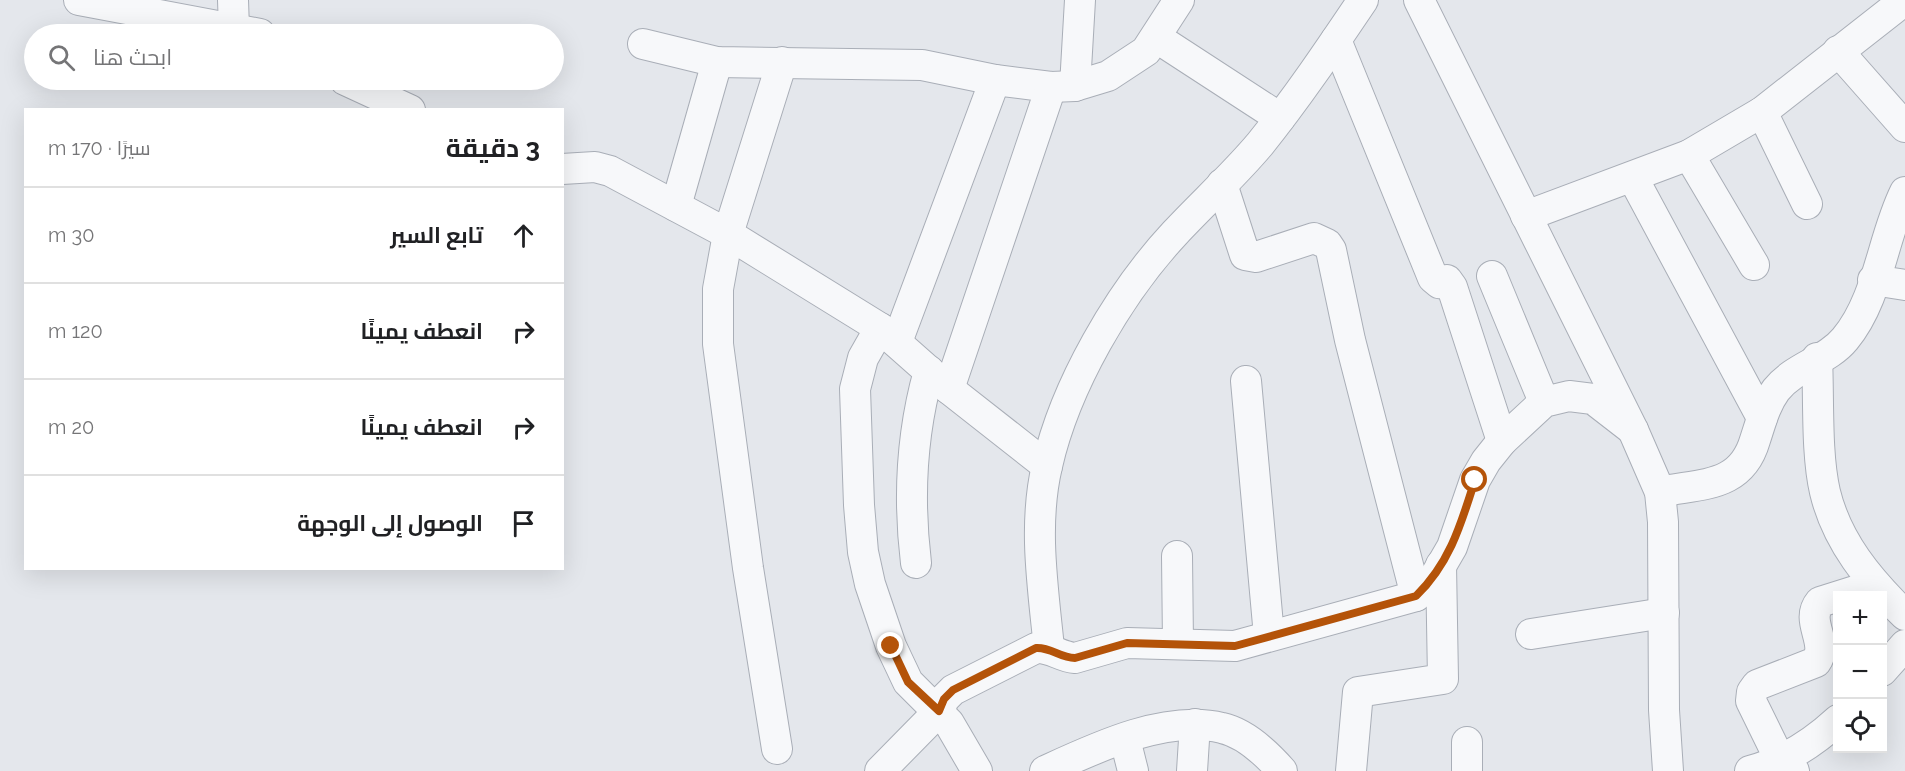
<!DOCTYPE html>
<html lang="ar">
<head>
<meta charset="utf-8">
<style>
	body { margin:0; font-family:Raleway,Cairo,sans-serif; background:#f6f6f6; color:#202124; direction:rtl }
	.controls { position:absolute; right:18px; bottom:18px; display:grid; overflow:hidden; border-radius:0px; box-shadow:0 6px 24px #0002 }
	.controls button { width:54px; height:54px; display:grid; place-items:center; padding:0; border:0; border-bottom:2px solid #e0e0e0; background:#fff; color:#202124; font:30px sans-serif }
	.stop { position:absolute; width:18px; height:18px; margin:-14px; border:4px solid #b45309; border-radius:50%; background:#fff }
	.stop.end { background:#b45309; border-color:#fff; box-shadow:0 2px 6px #0008 }
	.list { margin:0; padding:0; list-style:none }
	h2 { display:flex; justify-content:space-between; align-items:center; height:78px; margin:0; padding:0 24px; font-size:26px }
	h2 small { font-size:20px; font-weight:400; color:#757577 }
	.list li { display:grid; grid-template-columns:39px 1fr auto; gap:18px; align-items:center; box-sizing:border-box; height:96px; padding:0 24px; border-top:2px solid #e0e0e0 }
	.list b { display:block; font-size:22px; white-space:nowrap }
	.list em { font-size:20px; font-style:normal; color:#757577 }
	.icon { flex:none; width:33px; height:33px; fill:none; stroke:currentColor; stroke-width:2; stroke-linecap:round; stroke-linejoin:round }
	.map { position:relative; flex:none; width:1905px; height:771px; overflow:hidden; direction:ltr }
	.search { position:absolute; background:#fff; box-shadow:0 6px 24px #0002; left:24px; top:24px; width:540px; height:66px; display:flex; align-items:center; gap:15px; box-sizing:border-box; padding:0 21px; border-radius:33px; color:#757577; font-size:22px }
	.panel { position:absolute; background:#fff; box-shadow:0 6px 24px #0002; left:24px; top:108px; width:540px; height:462px; border-radius:0px; direction:rtl }
	.map>svg:first-child { display:block }
	.lines { fill:none; stroke-linecap:round; stroke-linejoin:round }
	.minor-casing { stroke:#a9aeb7; stroke-width:32 }
	.minor { stroke:#f7f8fa; stroke-width:30 }
	.route { stroke:#b45309; stroke-width:8 }
</style>
</head>
<body>
<div class="map">
<svg width="1905" height="771" viewBox="0 0 1905 771">
	<rect width="100%" height="100%" fill="#e4e7ec"/>
	<g class="lines">
		<g class="minor-casing">
			<g id="minor">
				<path d="M79,0L260,34"/>
				<path d="M233,0L234,29"/>
				<path d="M1419,0L1633,430L1660,492L1663,522L1664,710L1668,771"/>
				<path d="M1157,38L1280,118"/>
				<path d="M1336,40L1433,278L1439,283L1447,280L1452,287L1502,441"/>
				<path d="M643,44L717,62L922,65L995,80L1051,87L1075,86L1108,76L1146,51L1179,0"/>
				<path d="M1838,51L1905,127"/>
				<path d="M345,80L410,110"/>
				<path d="M1075,86L1080,0"/>
				<path d="M1762,112L1807,204"/>
				<path d="M1689,155L1754,265"/>
				<path d="M562,169L595,167L610,171L728,234L880,328L949,389L1047,466"/>
				<path d="M1633,178L1762,418"/>
				<path d="M1222,184L1245,255L1256,257L1314,238L1327,244L1331,250L1350,340L1416,596"/>
				<path d="M676,206L717,62"/>
				<path d="M1526,216L1689,155L1762,112L1905,0"/>
				<path d="M1492,276L1544,402"/>
				<path d="M1873,280L1905,285"/>
				<path d="M880,328L863,358L855,389L859,505L863,552L870,584L891,646L908,682L949,723L977,771"/>
				<path d="M897,342L995,80"/>
				<path d="M1817,358C1819,399 1816,453 1825,492C1837,542 1869,580 1905,615"/>
				<path d="M1246,381L1269,636"/>
				<path d="M949,389L1051,87"/>
				<path d="M1660,492C1702,483 1741,488 1755,440C1761,422 1765,405 1776,390C1795,366 1827,361 1845,339C1879,298 1882,238 1905,192"/>
				<path d="M1177,556L1178,644"/>
				<path d="M916,563C908,497 911,435 929,371"/>
				<path d="M1531,634L1664,613"/>
				<path d="M1049,648C1043,588 1033,525 1047,466C1065,386 1119,293 1175,233C1203,203 1234,175 1260,144C1297,98 1330,49 1363,0"/>
				<path d="M1882,671L1905,645"/>
				<path d="M1125,739L1133,771"/>
				<path d="M777,749L748,568L718,344V289L728,234L782,62"/>
				<path d="M880,771L939,711L944,699L953,690L1036,648C1051,647 1060,657 1075,658L1127,643L1235,646L1416,596L1434,578L1452,547L1475,480L1486,461L1502,441L1544,402L1569,396L1593,399L1633,430"/>
				<path d="M1045,771C1095,748 1166,714 1222,728C1245,733 1267,754 1282,771"/>
				<path d="M1192,771L1195,724"/>
				<path d="M1351,771L1358,692L1443,679L1441,565"/>
				<path d="M1467,771V742"/>
				<path d="M1750,771C1783,762 1812,744 1838,720"/>
				<path d="M1794,771L1780,760L1751,701L1752,692L1757,685L1816,662C1830,643 1804,621 1820,602L1874,585"/>
			</g>
		</g>
		<use href="#minor" class="minor"/>
	</g>
	<g class="lines">
		<path class="route" d="M891,646L908,682L939,711L944,699L953,690L1036,648C1051,647 1060,658 1075,658L1127,643L1235,646L1416,596C1450,563 1461,524 1475,480"/>
	</g>
</svg>
<div class="controls">
<button>+</button>
<button>−</button>
<button><svg class="icon" aria-label="locate" viewBox="0 0 24 24"><circle cx="12" cy="12" r="6"/><path d="M12 2v4M12 18v4M2 12h4M18 12h4"/></svg></button>
</div>
<div class="stop" style="left:1475px;top:480px"></div>
<div class="stop end" style="left:891px;top:646px"></div>
<div class="search"><svg class="icon" aria-label="search" viewBox="0 0 24 24"><circle cx="10" cy="10" r="6"/><path d="M15 15l6 6"/></svg>ابحث هنا</div>
<section class="panel">
<h2>3 دقيقة<small>سيرًا · 170 m</small></h2>
<ul class="list">
<li><svg class="icon" aria-label="ahead" viewBox="0 0 24 24"><path d="M12 20V5M6 11l6-6 6 6"/></svg><div><b>تابع السير</b></div><em>30 m</em></li>
<li><svg class="icon" aria-label="right" viewBox="0 0 24 24"><path d="M7 20v-9h11M14 6l5 5-5 5"/></svg><div><b>انعطف يمينًا</b></div><em>120 m</em></li>
<li><svg class="icon" aria-label="right" viewBox="0 0 24 24"><path d="M7 20v-9h11M14 6l5 5-5 5"/></svg><div><b>انعطف يمينًا</b></div><em>20 m</em></li>
<li><svg class="icon" aria-label="arrive" viewBox="0 0 24 24"><path d="M6 21V4h12l-3 4 3 4H6"/></svg><div><b>الوصول إلى الوجهة</b></div></li>
</ul>
</section>
</div>
</body>
</html>
